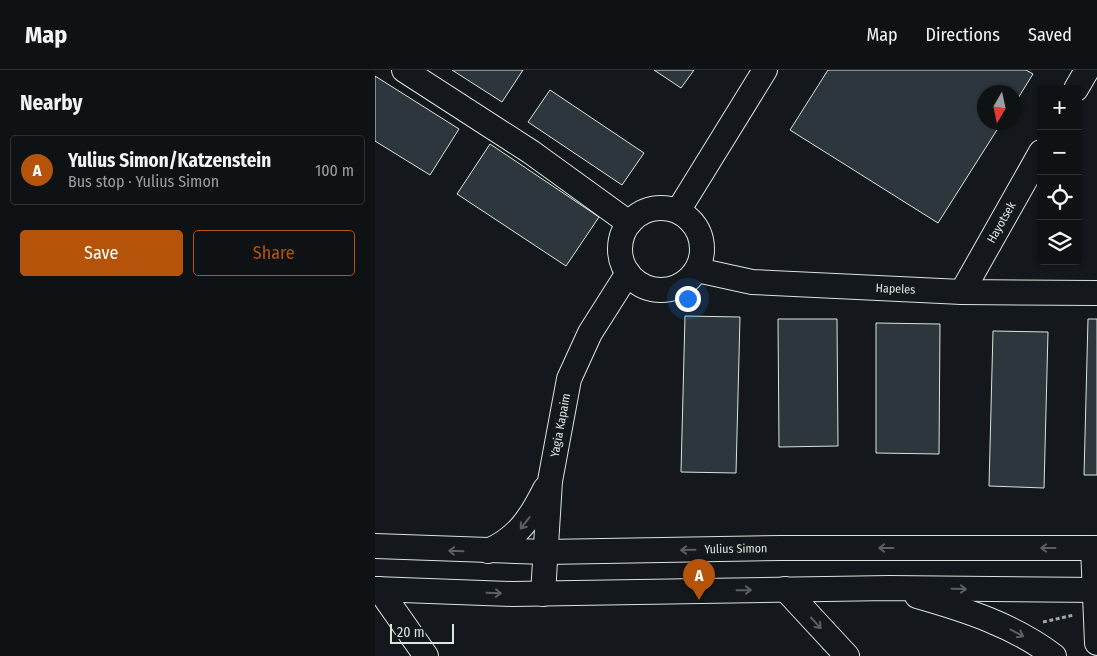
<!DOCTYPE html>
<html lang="en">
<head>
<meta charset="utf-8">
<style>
	body { margin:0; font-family:"Fira Sans Condensed",sans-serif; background:#1d2022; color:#f1f3f6 }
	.controls { position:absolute; right:15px; top:15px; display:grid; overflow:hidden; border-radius:5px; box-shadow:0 1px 4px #0004 }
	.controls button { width:45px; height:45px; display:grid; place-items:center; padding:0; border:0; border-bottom:1px solid #2f3234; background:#0f1215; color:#f1f3f6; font:25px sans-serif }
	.compass { position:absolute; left:602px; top:15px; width:45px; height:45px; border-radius:50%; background:#0f1215; box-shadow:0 1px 4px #0004; rotate:189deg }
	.scale { position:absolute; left:15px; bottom:12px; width:64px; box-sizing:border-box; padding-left:5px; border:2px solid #d8e6dc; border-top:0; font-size:14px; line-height:18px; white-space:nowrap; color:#d8e6dc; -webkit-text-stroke:4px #14181c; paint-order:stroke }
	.you { position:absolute; left:312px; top:228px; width:18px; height:18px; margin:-12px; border:4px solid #fff; border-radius:50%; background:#1a73e8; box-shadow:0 0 0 8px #1a73e833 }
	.badge { display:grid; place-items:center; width:32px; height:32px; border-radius:50%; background:#b45309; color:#fff; font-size:16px; font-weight:700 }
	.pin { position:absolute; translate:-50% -41px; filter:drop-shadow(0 1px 2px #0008) }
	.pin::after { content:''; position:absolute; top:26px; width:18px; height:15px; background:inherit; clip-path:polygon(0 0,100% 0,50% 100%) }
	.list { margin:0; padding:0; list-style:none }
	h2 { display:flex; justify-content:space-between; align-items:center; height:65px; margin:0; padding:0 20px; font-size:21px }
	h2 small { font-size:16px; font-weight:400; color:#9b9ea0 }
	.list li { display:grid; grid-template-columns:32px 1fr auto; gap:15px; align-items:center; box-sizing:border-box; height:70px; margin:0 10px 10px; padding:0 10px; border:1px solid #2f3234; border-radius:5px }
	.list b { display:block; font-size:19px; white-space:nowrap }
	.list p { margin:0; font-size:16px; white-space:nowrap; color:#9b9ea0 }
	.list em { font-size:16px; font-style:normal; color:#9b9ea0 }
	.actions { display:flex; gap:10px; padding:15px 20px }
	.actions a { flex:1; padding:11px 0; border:1px solid #b45309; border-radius:5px; text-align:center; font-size:18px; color:#b45309 }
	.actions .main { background:#b45309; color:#fff }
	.icon { flex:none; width:28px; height:28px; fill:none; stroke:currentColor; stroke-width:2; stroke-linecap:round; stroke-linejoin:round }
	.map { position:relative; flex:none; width:722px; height:586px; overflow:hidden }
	header { display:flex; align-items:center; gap:30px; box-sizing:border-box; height:70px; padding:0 25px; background:#0f1215; border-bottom:1px solid #2f3234 }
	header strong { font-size:24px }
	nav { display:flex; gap:28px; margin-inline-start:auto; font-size:18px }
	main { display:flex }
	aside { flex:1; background:#0f1215 }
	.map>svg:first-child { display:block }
	.building { fill:#2c363c; stroke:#d8e6dc }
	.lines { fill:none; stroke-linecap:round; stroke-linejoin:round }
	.minor-casing { stroke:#d8e6dc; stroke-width:26 }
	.path { stroke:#9da8a2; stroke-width:3; stroke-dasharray:4 2.5; stroke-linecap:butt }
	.minor { stroke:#14181c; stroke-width:24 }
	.oneway { stroke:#59605f }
	.labels { text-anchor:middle; stroke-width:4; stroke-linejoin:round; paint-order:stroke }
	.street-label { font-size:12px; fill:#d8e6dc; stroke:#14181c }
</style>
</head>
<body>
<header>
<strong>Map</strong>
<nav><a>Map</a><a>Directions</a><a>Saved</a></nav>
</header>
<main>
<aside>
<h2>Nearby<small></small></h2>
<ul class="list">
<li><span class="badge">A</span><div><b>Yulius Simon/Katzenstein</b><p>Bus stop · Yulius Simon</p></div><em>100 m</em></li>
</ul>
<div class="actions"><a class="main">Save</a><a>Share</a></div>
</aside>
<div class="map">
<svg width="722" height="586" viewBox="0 0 722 586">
	<rect width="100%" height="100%" fill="#14181c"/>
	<g class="building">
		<path d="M77,0H148L127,32Z"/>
		<path d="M279,0H319L306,18Z"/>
		<path d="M453,0H651L658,4L640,33V22H610V52H627L563,153L415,60Z"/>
		<path d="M0,6L84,59L55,105L0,71Z"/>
		<path d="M175,20L269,83L247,115L153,52Z"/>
		<path d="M115,74L224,147L191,196L82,124Z"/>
		<path d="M310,246L365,247L361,403L306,402Z"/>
		<path d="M403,249H462L463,376L404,377Z"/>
		<path d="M713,249H722V405H709Z"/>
		<path d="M501,253L565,254L564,384L501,383Z"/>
		<path d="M618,261L673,262L669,418L614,416Z"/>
	</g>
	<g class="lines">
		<g class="minor-casing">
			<g id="minor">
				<path d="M29,0L156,82L254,153"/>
				<path d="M701,19L712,0"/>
				<circle cx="286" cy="179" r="41"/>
				<path d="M303,141L390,0"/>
				<path id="s1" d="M322,200L377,212L587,222L722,223"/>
				<path id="s2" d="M587,222L666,82"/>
				<path id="s3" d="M0,476L170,482L406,478H722"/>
				<path d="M718,478L722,573"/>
				<path d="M113,481C143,468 156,447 170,419"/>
				<path d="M0,519L137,524L514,518L722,520"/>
				<path d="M4,519L51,586"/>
				<path d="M410,519L472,586"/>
				<path id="s4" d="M168,524L175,411L194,309L215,263L253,203"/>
				<path d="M542,526C591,540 638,555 679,586"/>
			</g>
		</g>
		<path class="path" d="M668,552L699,545"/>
		<use href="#minor" class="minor"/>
	</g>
	<defs><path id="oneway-shaft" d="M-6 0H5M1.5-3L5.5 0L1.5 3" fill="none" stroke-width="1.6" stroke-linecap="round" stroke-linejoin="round" transform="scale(1.25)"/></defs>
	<g class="oneway">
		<use href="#oneway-shaft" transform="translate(150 453) rotate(128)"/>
		<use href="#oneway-shaft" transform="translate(511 478) rotate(180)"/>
		<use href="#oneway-shaft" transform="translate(673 478) rotate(180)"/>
		<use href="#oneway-shaft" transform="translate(313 480) rotate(179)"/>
		<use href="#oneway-shaft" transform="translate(81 481) rotate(-178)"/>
		<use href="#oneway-shaft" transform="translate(584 519) rotate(1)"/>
		<use href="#oneway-shaft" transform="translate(369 520) rotate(-1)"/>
		<use href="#oneway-shaft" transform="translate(119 523) rotate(2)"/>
		<use href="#oneway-shaft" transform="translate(441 553) rotate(47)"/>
		<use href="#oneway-shaft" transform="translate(642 563) rotate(28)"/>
	</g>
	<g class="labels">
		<g class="street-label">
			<text dy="4" stroke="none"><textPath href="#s2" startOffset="80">Hayotsek</textPath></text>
			<text dy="4" stroke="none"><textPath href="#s1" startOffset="200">Hapeles</textPath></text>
			<text dy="4" stroke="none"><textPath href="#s4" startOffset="170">Yagia Kapaim</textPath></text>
			<text dy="4" stroke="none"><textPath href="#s3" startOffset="361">Yulius Simon</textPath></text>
		</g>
	</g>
</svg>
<div class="controls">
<button>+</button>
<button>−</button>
<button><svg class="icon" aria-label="locate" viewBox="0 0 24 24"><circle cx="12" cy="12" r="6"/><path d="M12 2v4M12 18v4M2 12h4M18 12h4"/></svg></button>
<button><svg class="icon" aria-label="layers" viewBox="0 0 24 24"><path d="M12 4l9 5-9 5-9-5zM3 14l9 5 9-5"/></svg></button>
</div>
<svg class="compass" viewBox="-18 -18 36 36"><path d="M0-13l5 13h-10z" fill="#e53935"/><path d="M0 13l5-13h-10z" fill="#9b9ea0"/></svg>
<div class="scale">20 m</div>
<div class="you"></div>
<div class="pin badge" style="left:324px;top:530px">A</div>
</div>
</main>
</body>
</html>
